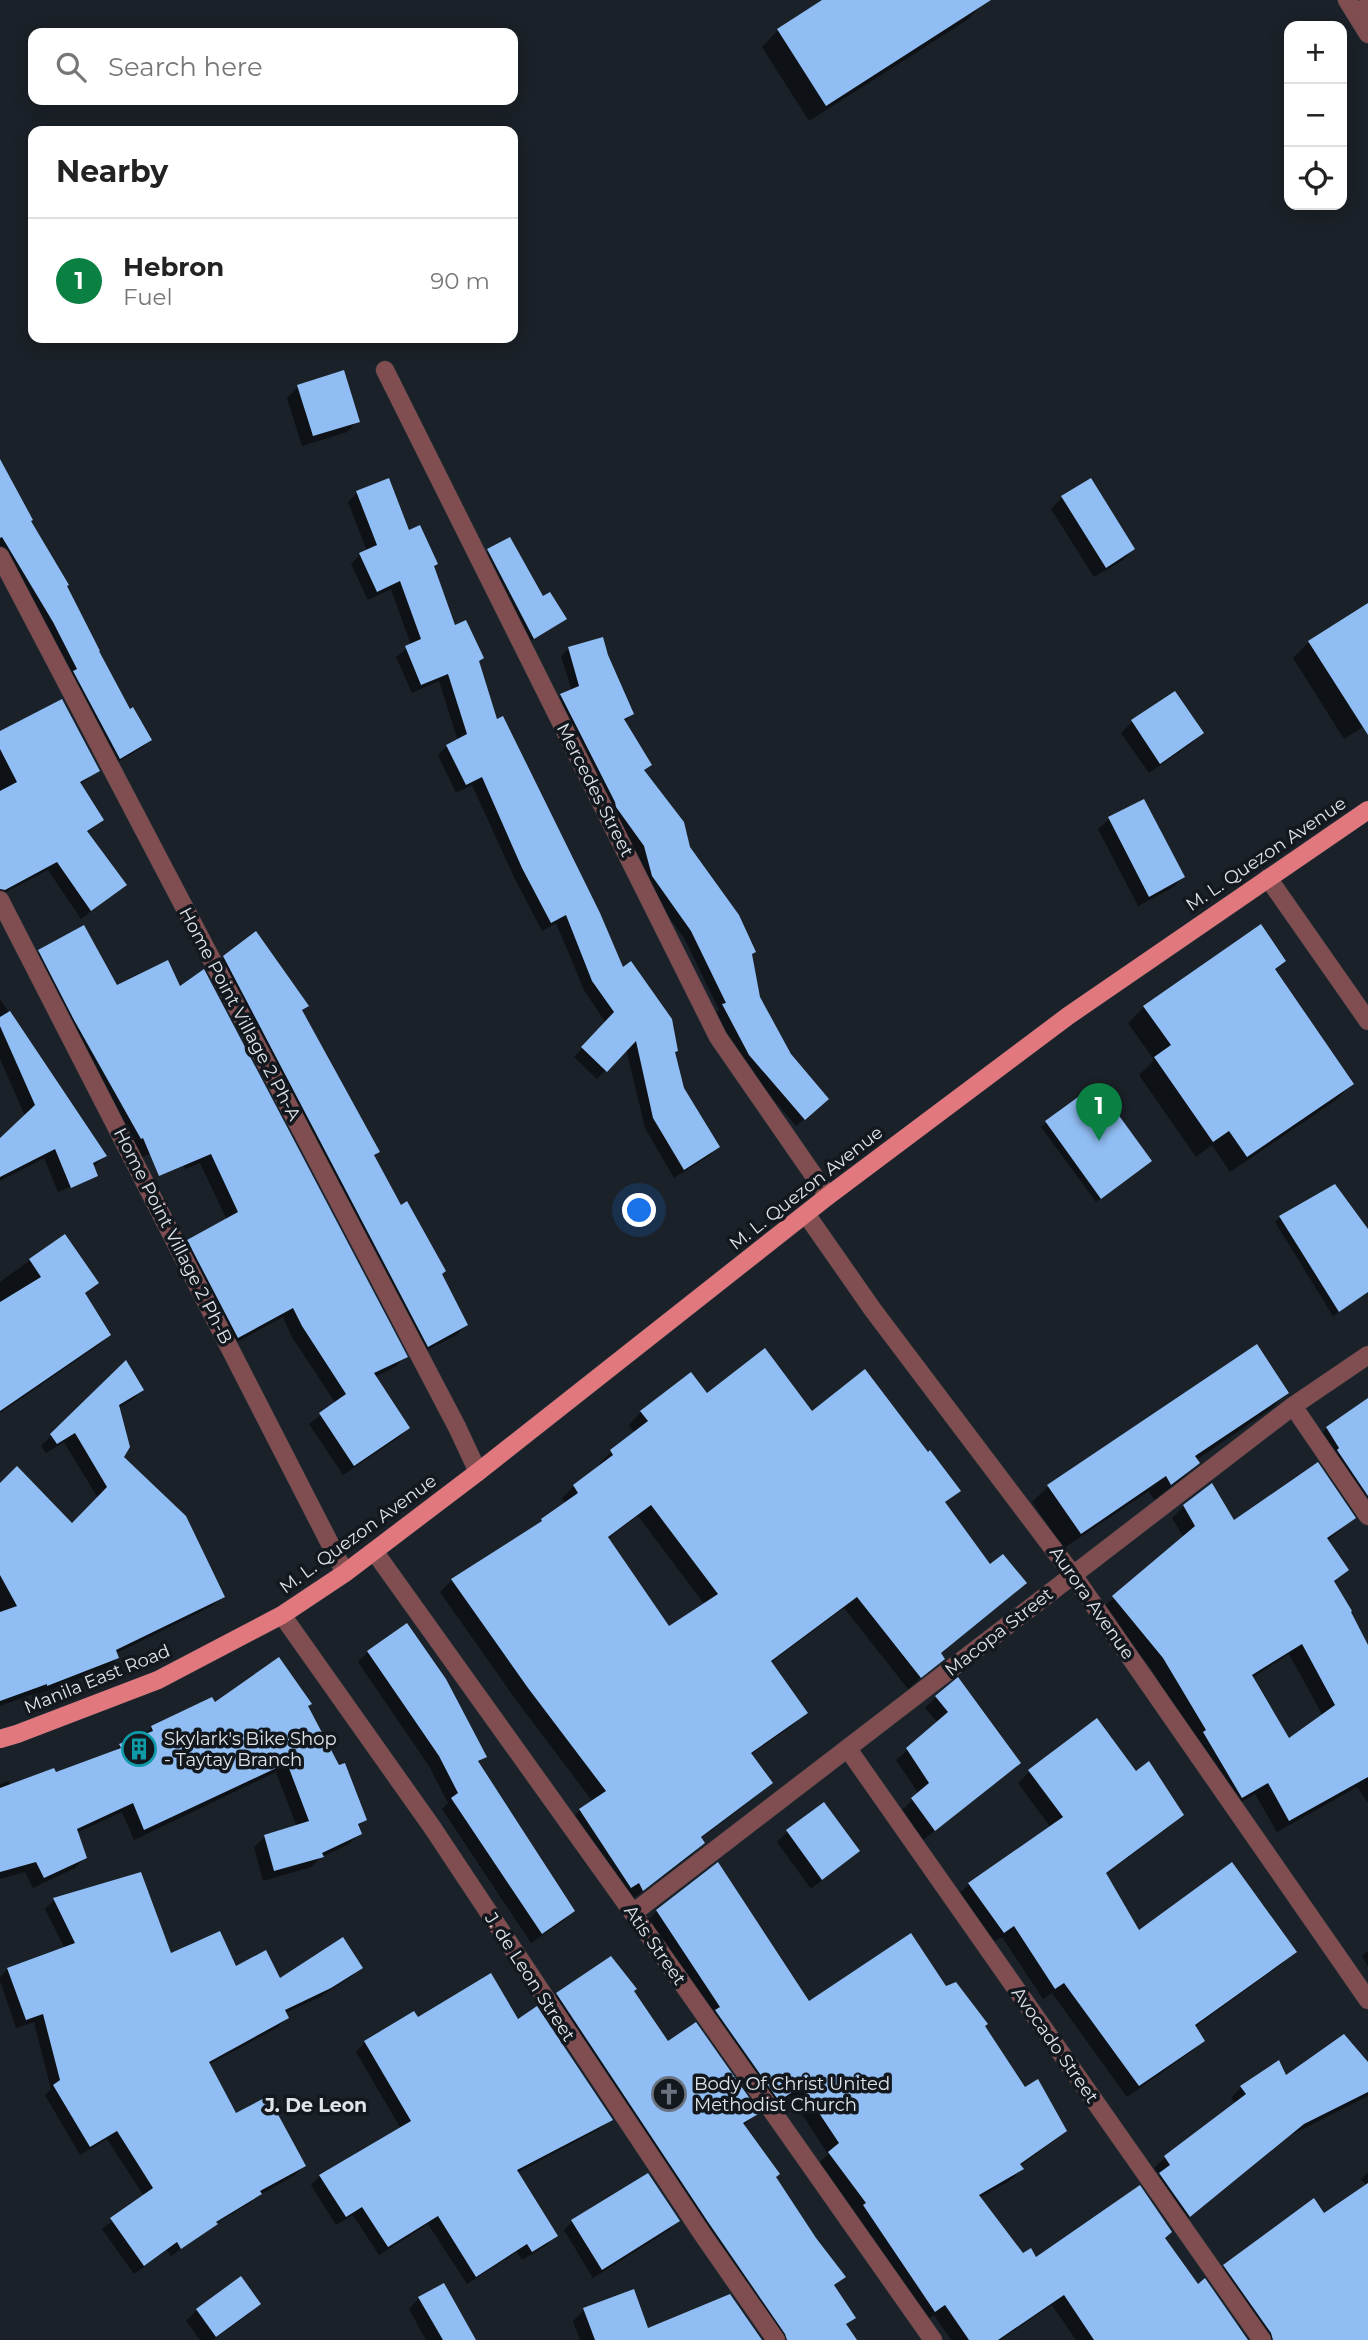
<!DOCTYPE html>
<html lang="en">
<head>
<meta charset="utf-8">
<style>
	body { margin:0; font-family:Montserrat,sans-serif; background:#f2f2f2; color:#222 }
	.controls { position:absolute; right:21px; top:21px; display:grid; overflow:hidden; border-radius:14px; box-shadow:0 4px 18px #0003 }
	.controls button { width:63px; height:63px; display:grid; place-items:center; padding:0; border:0; border-bottom:2px solid #e0e0e0; background:#fff; color:#222; font:35px sans-serif }
	.you { position:absolute; left:640px; top:1211px; width:24px; height:24px; margin:-18px; border:5px solid #fff; border-radius:50%; background:#1a73e8; box-shadow:0 0 0 10px #1a73e833 }
	.badge { display:grid; place-items:center; width:46px; height:46px; border-radius:50%; background:#0b8043; color:#fff; font-size:23px; font-weight:700 }
	.pin { position:absolute; translate:-50% -58px; filter:drop-shadow(0 2px 4px #0008) }
	.pin::after { content:''; position:absolute; top:37px; width:24px; height:21px; background:inherit; clip-path:polygon(0 0,100% 0,50% 100%) }
	.list { margin:0; padding:0; list-style:none }
	h2 { display:flex; justify-content:space-between; align-items:center; height:91px; margin:0; padding:0 28px; font-size:30px }
	h2 small { font-size:23px; font-weight:400; color:#767676 }
	.list li { display:grid; grid-template-columns:46px 1fr auto; gap:21px; align-items:center; box-sizing:border-box; height:126px; padding:0 28px; border-top:2px solid #e0e0e0 }
	.list b { display:block; font-size:26px; white-space:nowrap }
	.list p { margin:0; font-size:23px; white-space:nowrap; color:#767676 }
	.list em { font-size:23px; font-style:normal; color:#767676 }
	.icon { flex:none; width:38px; height:38px; fill:none; stroke:currentColor; stroke-width:2; stroke-linecap:round; stroke-linejoin:round }
	.map { position:relative; flex:none; width:1368px; height:2340px; overflow:hidden }
	.search { position:absolute; background:#fff; box-shadow:0 4px 18px #0003; left:28px; top:28px; width:490px; height:77px; display:flex; align-items:center; gap:18px; box-sizing:border-box; padding:0 24px; border-radius:14px; color:#767676; font-size:26px }
	.panel { position:absolute; background:#fff; box-shadow:0 4px 18px #0003; left:28px; top:126px; width:490px; height:217px; border-radius:14px }
	.map>svg:first-child { display:block }
	.shadow { fill:#0007; fill-rule:evenodd }
	.building { fill:#90bdf3; fill-rule:evenodd }
	.lines { fill:none; stroke-linecap:round; stroke-linejoin:round }
	.minor-casing { stroke:#373c43; stroke-width:19 }
	.tertiary-casing { stroke:#373c43; stroke-width:19 }
	.primary-casing { stroke:#373c43; stroke-width:19 }
	.minor { stroke:#804e50; stroke-width:18 }
	.tertiary { stroke:#804e50; stroke-width:18 }
	.primary { stroke:#e0787e; stroke-width:18 }
	.labels { text-anchor:middle; stroke-width:7; stroke-linejoin:round; paint-order:stroke }
	.street-label { font-size:18px; fill:#e0e4e9; stroke:#12181e }
	.poi-label { font-size:18px; fill:#e0e4e9; stroke:#12181e; text-anchor:start }
	.neighbourhood-label { font-size:19px; font-weight:bold; fill:#e0e4e9; stroke:#12181e }
</style>
</head>
<body>
<div class="map">
<svg width="1368" height="2340" viewBox="0 0 1368 2340">
	<rect width="100%" height="100%" fill="#1b2128"/>
	<g class="shadow">
		<path d="M825,0H981L983,4L967,20L809,121L762,47L778,30Z"/>
		<path d="M298,387L358,421L347,432L302,446L287,398Z"/>
		<path d="M0,461L129,711L150,740L143,747L113,765L0,551Z"/>
		<path d="M1090,480L1133,549L1123,560L1094,577L1051,509L1062,498Z"/>
		<path d="M357,493L408,532L433,567L454,627L478,662L496,722L622,970L674,1053L682,1089L718,1147L709,1156L674,1178L645,1128L626,1048L597,1079L574,1057L606,1023L584,990L556,923L542,931L514,877L472,785L456,793L438,755L447,746L458,741L439,681L412,693L396,657L411,645L391,589L368,600L351,564L360,555L367,551L348,502Z"/>
		<path d="M488,551L560,623L529,642L483,556Z"/>
		<path d="M1368,605V724L1344,739L1293,658L1309,642Z"/>
		<path d="M601,639L607,656L632,714L625,721L649,765L643,771L750,955L758,998L820,1106L796,1126L742,1063L716,1013L719,1010L684,938L645,884L637,853L609,815L553,703L561,696L572,691L561,656L568,649Z"/>
		<path d="M1174,693L1202,733L1191,744L1149,773L1121,733L1132,722Z"/>
		<path d="M0,733L98,770L80,785L102,820L87,833L124,885L81,919L48,870L0,895Z"/>
		<path d="M1109,819L1183,877L1172,888L1138,906L1098,829Z"/>
		<path d="M40,951L117,987L180,989L405,1357L395,1367L375,1377L408,1428L398,1438L343,1475L309,1424L336,1404L292,1337L283,1317L228,1347L178,1251L188,1241L227,1220L200,1163L185,1169L172,1145L137,1159L29,962Z"/>
		<path d="M224,957L307,1006L301,1012L378,1152L373,1157L466,1325L456,1335L418,1355L214,967Z"/>
		<path d="M1284,960L1274,971L1352,1084L1336,1100L1230,1172L1212,1145L1196,1157L1139,1075L1154,1060L1128,1023L1144,1007Z"/>
		<path d="M0,999L105,1156L93,1167L84,1181L58,1192L44,1158L0,1181V1137L25,1116L0,1059Z"/>
		<path d="M1046,1123L1145,1166L1096,1202L1041,1127Z"/>
		<path d="M1335,1187L1368,1232V1291L1333,1316L1275,1222L1280,1217Z"/>
		<path d="M64,1236L97,1283L84,1295L109,1335L99,1345L0,1413V1282Z"/>
		<path d="M125,1362L142,1390L132,1400L118,1408L122,1457L223,1596L212,1606L115,1654L117,1658L107,1668L37,1695L36,1693L0,1706V1485L72,1526L98,1498L64,1442L46,1453L41,1446Z"/>
		<path d="M1287,1393L1271,1409L1196,1460L1198,1463L1181,1479L1154,1500L1149,1491L1064,1548L1032,1502L1049,1486Z"/>
		<path d="M707,1395L811,1413L958,1491L944,1504L989,1567L1024,1583L940,1654L943,1659L908,1689L844,1608L770,1663L805,1713L793,1725L750,1755L770,1783L758,1795L700,1839L703,1843L691,1855L630,1901L568,1823L580,1810L593,1802L516,1700L440,1592L452,1580L535,1527L566,1504L562,1498L574,1486L601,1467L599,1464L611,1452L635,1433L629,1425L641,1412ZM638,1516L705,1605L669,1629L607,1539Z"/>
		<path d="M1368,1400V1512L1315,1440L1327,1428Z"/>
		<path d="M1184,1506L1233,1522L1354,1518L1327,1541L1347,1570L1333,1583L1368,1649V1803L1357,1787L1277,1832L1255,1794L1229,1809L1195,1742L1152,1670L1101,1609L1184,1538L1172,1518ZM1289,1654L1323,1716L1289,1741L1252,1678Z"/>
		<path d="M368,1652L485,1756L477,1764L573,1911L563,1921L531,1943L442,1809L448,1803L429,1766L358,1662Z"/>
		<path d="M936,1697L1018,1763L923,1840L902,1810L919,1794L896,1760L938,1723L925,1708Z"/>
		<path d="M214,1705L306,1707L365,1819L357,1827L360,1834L349,1844L320,1858L311,1867L263,1881L254,1847L265,1837L297,1827L276,1772L134,1840L122,1812L76,1833L85,1857L75,1868L33,1888L25,1872L0,1879V1784L9,1781L10,1786L54,1774L113,1753L120,1745L143,1736L152,1727Z"/>
		<path d="M1030,1771L1136,1773L1181,1815L1170,1826L1105,1875L1138,1932L1294,1952L1283,1963L1195,2027L1203,2041L1191,2052L1127,2097L1052,1993L1043,1999L1002,1937L992,1943L957,1896L969,1884L1051,1828L1018,1783Z"/>
		<path d="M787,1832L858,1851L811,1889L777,1842Z"/>
		<path d="M54,1900L170,1956L235,1968L280,1980L360,1968L351,1977L320,1997L285,2013L287,2018L278,2027L208,2065L236,2116L304,2166L295,2175L258,2196L250,2203L214,2225L171,2256L167,2250L134,2274L102,2229L144,2196L107,2139L80,2155L45,2095L51,2089L34,2022L16,2028L0,1981V1977L8,1969L65,1949L45,1909Z"/>
		<path d="M657,1911L809,2003L946,1989L983,2027L1025,2089L1065,2131L1054,2141L1020,2166L1022,2169L1011,2180L979,2198L1023,2256L1036,2259L1164,2239L1228,2340H1076L1052,2305L1000,2340H951L934,2315L924,2322L854,2217L856,2215L818,2164L828,2154L790,2096L767,2110L646,1922Z"/>
		<path d="M1368,1951V1966L1362,1956Z"/>
		<path d="M632,1991L667,2043L757,2113L743,2126L774,2177L815,2239L844,2277L833,2288L853,2318L845,2326L855,2340H770L545,2007L557,1995Z"/>
		<path d="M417,2020L518,2022L610,2119L601,2128L517,2173L556,2235L547,2245L522,2260L517,2252L467,2284L428,2224L379,2255L353,2215L336,2225L311,2185L320,2176L401,2129L356,2052L365,2042Z"/>
		<path d="M1368,2065V2096L1291,2135L1178,2227L1149,2185L1159,2175L1154,2168L1165,2158L1236,2104L1231,2098L1241,2087Z"/>
		<path d="M1368,2172V2340H1268L1214,2277L1224,2266L1324,2215L1367,2186L1361,2179Z"/>
		<path d="M678,2221L669,2230L593,2278L564,2230L572,2222Z"/>
		<path d="M633,2291L636,2340H580L573,2321L584,2310Z"/>
		<path d="M419,2298L474,2340H426L409,2309Z"/>
		<path d="M259,2304L248,2315L213,2340H200L186,2321L197,2310Z"/>
	</g>
	<g class="building">
		<path d="M822,0H991L826,106L777,29Z"/>
		<path d="M344,370L360,422L313,436L297,385Z"/>
		<path d="M0,459L33,520L31,521L69,585L67,586L100,651H99L130,709L133,707L152,740L120,759L73,671L77,669L53,622L2,537L0,538Z"/>
		<path d="M389,478L409,530L420,525L438,564L434,566L455,625L466,620L484,658L479,661L497,719L503,716L600,913L623,967L631,961L672,1019L678,1051L675,1052L684,1088L720,1147L684,1170L653,1118L636,1041L607,1072L581,1047L614,1012L592,981L566,915L551,923L522,868L482,777L466,785L446,745L467,734L448,674L421,685L405,646L421,639L400,581L377,592L359,553L377,545L356,491Z"/>
		<path d="M1091,478L1135,549L1106,568L1061,496Z"/>
		<path d="M510,537L543,596L550,592L567,619L534,639L487,549Z"/>
		<path d="M1368,603V735L1308,641Z"/>
		<path d="M603,637L608,655L634,714L624,719L652,765L644,770L684,822L690,847L739,915L756,952L752,954L760,997L791,1054L829,1099L805,1120L749,1055L722,1004L726,1003L691,931L652,876L644,846L616,807L615,802L560,694L579,686L568,647Z"/>
		<path d="M1175,691L1204,733L1160,764L1131,720Z"/>
		<path d="M62,699L100,771L80,782L104,820L87,831L127,885L91,911L57,862L5,890L0,889V791L17,782L0,749V731Z"/>
		<path d="M1144,799L1185,877L1149,897L1108,817Z"/>
		<path d="M1261,924L1286,961L1275,969L1354,1084L1247,1157L1229,1131L1213,1142L1154,1057L1171,1045L1143,1006Z"/>
		<path d="M84,925L117,985L168,960L180,986L204,969L408,1357L374,1373L410,1428L354,1466L319,1413L346,1394L302,1326L293,1308L238,1338L187,1240L238,1212L211,1154L159,1176L143,1138L141,1139L74,1020L38,950Z"/>
		<path d="M256,931L309,1006L302,1010L380,1152L374,1155L401,1205L407,1201L446,1271L442,1274L468,1325L428,1347L223,956Z"/>
		<path d="M10,1011L107,1156L93,1163L98,1176L71,1188L55,1149L0,1177V1138L35,1105L0,1026V1017Z"/>
		<path d="M1096,1084L1152,1161L1101,1199L1045,1121Z"/>
		<path d="M1335,1184L1368,1229V1292L1339,1312L1279,1216Z"/>
		<path d="M65,1234L99,1283L85,1293L111,1335L0,1411V1302L41,1277L29,1259Z"/>
		<path d="M1257,1344L1289,1393L1195,1456L1200,1463L1171,1485L1166,1476L1081,1534L1047,1485Z"/>
		<path d="M765,1348L812,1411L865,1369L928,1452L930,1450L961,1491L945,1502L990,1564L1003,1554L1027,1583L941,1653L945,1659L921,1678L857,1597L771,1661L808,1713L751,1753L773,1783L701,1837L705,1843L643,1891L639,1883L631,1888L579,1809L606,1791L528,1688L451,1579L542,1521L541,1519L578,1493L573,1485L613,1455L610,1450L648,1421L640,1411L691,1372L707,1393ZM651,1505L718,1594L669,1626L608,1537Z"/>
		<path d="M126,1360L144,1390L119,1405L130,1447L124,1457L186,1516L225,1597L116,1650L119,1658L47,1686V1684L0,1701V1612L17,1606L0,1575V1483L17,1466L72,1523L107,1487L75,1433L57,1444L50,1434Z"/>
		<path d="M1368,1398V1496L1337,1450L1339,1448L1326,1427Z"/>
		<path d="M1318,1462L1356,1518L1327,1538L1349,1570L1334,1581L1352,1611L1351,1612L1368,1645V1777L1289,1821L1268,1783L1242,1798L1203,1732L1206,1730L1163,1658L1112,1596L1195,1526L1183,1505L1212,1483L1234,1520ZM1302,1644L1335,1705L1289,1738L1252,1675Z"/>
		<path d="M407,1623L446,1679L487,1757L478,1761L575,1911L542,1934L451,1798L458,1793L439,1756L367,1651Z"/>
		<path d="M279,1657L312,1704L308,1706L339,1765L345,1763L367,1820L358,1824L362,1834L322,1853L324,1857L274,1871L264,1835L309,1821L287,1763L144,1830L133,1803L77,1829L87,1858L44,1878L36,1862L0,1872V1788L54,1768L56,1772L121,1748L119,1744L153,1731L151,1726L212,1697L215,1702Z"/>
		<path d="M958,1677L1021,1763L935,1831L911,1798L929,1783L906,1748L948,1712L935,1696Z"/>
		<path d="M1097,1718L1136,1771L1149,1761L1184,1815L1106,1873L1139,1930L1232,1862L1297,1952L1195,2025L1205,2041L1139,2086L1064,1983L1055,1989L1014,1926L1004,1933L968,1883L1063,1817L1028,1770Z"/>
		<path d="M824,1802L860,1851L822,1880L786,1830Z"/>
		<path d="M718,1862L809,2001L911,1933L946,1986L956,1982L988,2024L985,2026L1025,2087L1038,2079L1067,2131L1020,2164L1024,2169L979,2195L1023,2253L1031,2248L1036,2257L1140,2185L1172,2232L1165,2238L1198,2284L1205,2278L1248,2340H1094L1064,2295L998,2340H969L945,2305L935,2312L863,2205L866,2203L828,2152L839,2143L801,2086L779,2101L715,2010L720,2007L656,1910Z"/>
		<path d="M141,1872L171,1953L220,1931L236,1966L266,1950L280,1978L343,1937L363,1968L331,1988L285,2010L289,2018L209,2062L236,2113L268,2096L306,2166L260,2191L262,2194L216,2222L218,2224L181,2249L177,2242L144,2266L110,2218L153,2188L117,2131L90,2147L53,2085L60,2080L43,2014L26,2020L7,1968L75,1943L53,1898Z"/>
		<path d="M611,1956L637,1989L634,1991L668,2041L696,2022L760,2113L743,2123L780,2174L776,2177L816,2238L846,2277L834,2285L856,2318L846,2324L857,2340H787L785,2334L708,2222L556,1993Z"/>
		<path d="M491,1973L518,2019L537,2006L613,2120L517,2170L558,2236L532,2252L527,2244L476,2277L438,2216L388,2247L362,2207L346,2217L319,2175L411,2121L364,2041L414,2011L418,2017Z"/>
		<path d="M1344,2034L1368,2062V2092L1304,2124L1190,2217L1159,2173L1170,2165L1164,2156L1246,2094L1240,2086L1279,2060L1286,2075Z"/>
		<path d="M648,2173L680,2221L602,2270L571,2220Z"/>
		<path d="M1368,2183V2340H1273L1271,2333L1223,2265L1314,2198L1324,2213Z"/>
		<path d="M241,2276L261,2304L216,2337L196,2309Z"/>
		<path d="M444,2283L476,2340H443L418,2297Z"/>
		<path d="M634,2289L648,2328L730,2294L762,2340H595L583,2308Z"/>
	</g>
	<g class="lines">
		<g class="minor-casing">
			<g id="minor">
				<path d="M1355,13L1368,6"/>
				<path d="M385,370L718,1037L828,1196"/>
				<path d="M0,556L457,1427L478,1472"/>
				<path d="M1268,878L1368,1021"/>
				<path d="M0,900L345,1573"/>
				<path d="M806,1214L873,1310L1073,1575L1368,2000"/>
				<path d="M1293,1406L1368,1516"/>
				<path d="M374,1551L633,1913L933,2340"/>
				<path d="M282,1615L432,1827L703,2235L776,2340"/>
				<path d="M848,1749L1262,2340"/>
				<path d="M633,1913L1293,1406L1368,1355"/>
			</g>
		</g>
		<g class="tertiary-casing">
			<path id="tertiary" d="M1347,0L1368,34"/>
		</g>
		<g class="primary-casing">
			<path id="primary" d="M0,1739L17,1734L158,1680L282,1615L345,1573L478,1472L828,1196L1068,1016L1368,810"/>
		</g>
		<use href="#minor" class="minor"/>
		<use href="#tertiary" class="tertiary"/>
		<use href="#primary" class="primary"/>
	</g>
	<defs>
		<g id="building-ring" transform="scale(1.75)"><circle r="9.5" fill="#12181e" stroke="#0f9aa8" stroke-width="1.5"/><path d="M-4-6H4V6H1V3H-1V6H-4ZM-2.5-4.3h1.7v1.8h-1.7ZM.8-4.3h1.7v1.8H.8ZM-2.5-1h1.7V.8h-1.7ZM.8-1h1.7V.8H.8Z" fill="#0f9aa8"/></g>
		<g id="church-ring" transform="scale(1.75)"><circle r="9.5" fill="#12181e" stroke="#6b7280" stroke-width="1.5"/><path d="M-1.2-6h2.4v3.5h3.3v2.4h-3.3V6h-2.4V-.1h-3.3v-2.4h3.3Z" fill="#6b7280"/></g>
	</defs>
	<g fill-rule="evenodd">
		<use href="#building-ring" x="139" y="1749"/>
		<use href="#church-ring" x="669" y="2094"/>
	</g>
	<g class="labels">
		<g class="street-label">
			<text transform="translate(595 790) rotate(63)" y="6">Mercedes Street</text>
			<text transform="translate(1266 854) rotate(-34)" y="6">M. L. Quezon Avenue</text>
			<text transform="translate(240 1014) rotate(62)" y="6">Home Point Village 2 Ph-A</text>
			<text transform="translate(806 1188) rotate(-38)" y="6">M. L. Quezon Avenue</text>
			<text transform="translate(173 1236) rotate(63)" y="6">Home Point Village 2 Ph-B</text>
			<text transform="translate(358 1534) rotate(-36)" y="6">M. L. Quezon Avenue</text>
			<text transform="translate(1092 1603) rotate(55)" y="6">Aurora Avenue</text>
			<text transform="translate(999 1632) rotate(-38)" y="6">Macopa Street</text>
			<text transform="translate(97 1679) rotate(-22)" y="6">Manila East Road</text>
			<text transform="translate(655 1945) rotate(55)" y="6">Atis Street</text>
			<text transform="translate(530 1977) rotate(57)" y="6">J. de Leon Street</text>
			<text transform="translate(1055 2045) rotate(55)" y="6">Avocado Street</text>
		</g>
		<g class="poi-label">
			<text x="164" y="1745">Skylark's Bike Shop<tspan x="164" dy="21">- Taytay Branch</tspan></text>
			<text x="694" y="2090">Body Of Christ United<tspan x="694" dy="21">Methodist Church</tspan></text>
		</g>
		<g class="neighbourhood-label">
			<text x="316" y="2112">J. De Leon</text>
		</g>
	</g>
</svg>
<div class="controls">
<button>+</button>
<button>−</button>
<button><svg class="icon" aria-label="locate" viewBox="0 0 24 24"><circle cx="12" cy="12" r="6"/><path d="M12 2v4M12 18v4M2 12h4M18 12h4"/></svg></button>
</div>
<div class="you"></div>
<div class="pin badge" style="left:1099px;top:1141px">1</div>
<div class="search"><svg class="icon" aria-label="search" viewBox="0 0 24 24"><circle cx="10" cy="10" r="6"/><path d="M15 15l6 6"/></svg>Search here</div>
<section class="panel">
<h2>Nearby<small></small></h2>
<ul class="list">
<li><span class="badge">1</span><div><b>Hebron</b><p>Fuel</p></div><em>90 m</em></li>
</ul>
</section>
</div>
</body>
</html>
